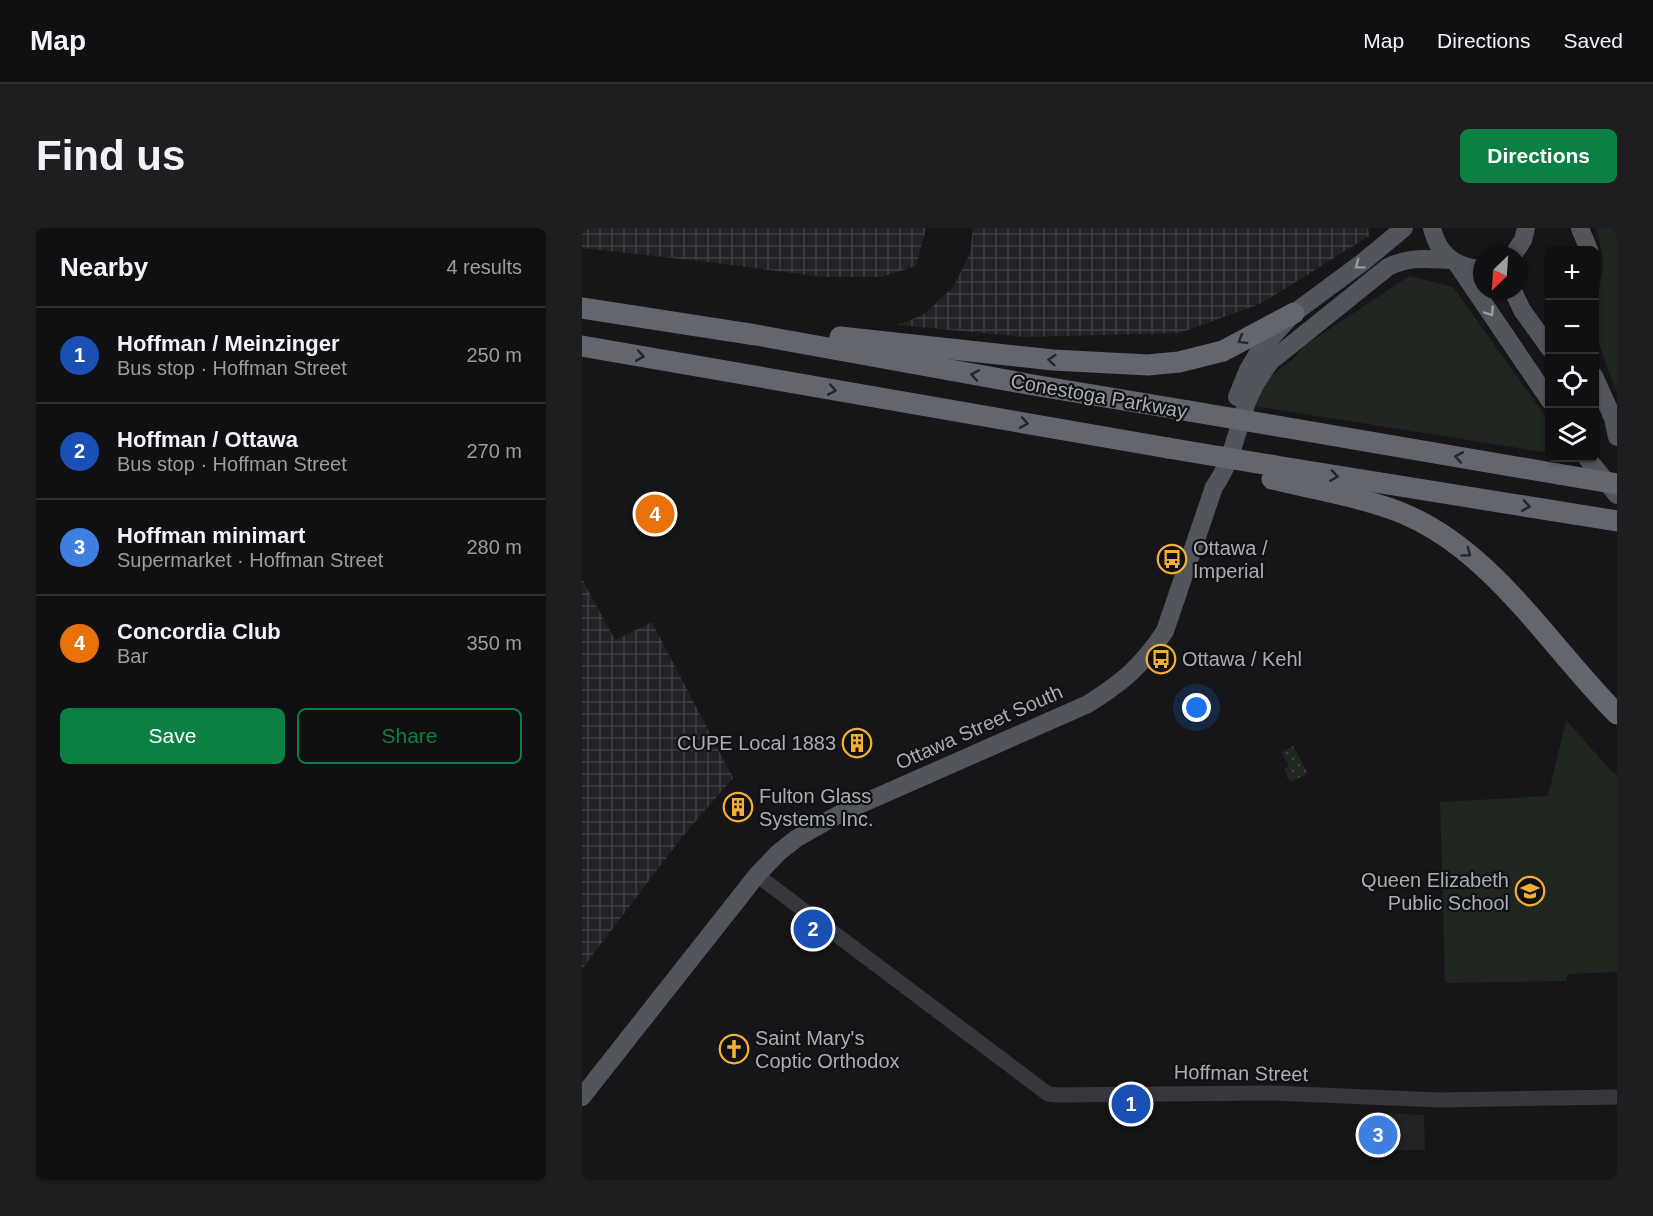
<!DOCTYPE html>
<html lang="en">
<head>
<meta charset="utf-8">
<style>
	body { margin:0; font-family:Arial,sans-serif; background:#1e1e20; color:#f1f3f6 }
	.controls { position:absolute; right:18px; top:18px; display:grid; overflow:hidden; border-radius:9px; box-shadow:0 2px 4px #0004 }
	.controls button { width:54px; height:54px; display:grid; place-items:center; padding:0; border:0; border-bottom:2px solid #303032; background:#101012; color:#f1f3f6; font:30px sans-serif }
	.compass { position:absolute; left:891px; top:18px; width:54px; height:54px; border-radius:50%; background:#101012; box-shadow:0 2px 4px #0004; rotate:205deg }
	.you { position:absolute; left:615px; top:480px; width:21px; height:21px; margin:-15px; border:4px solid #fff; border-radius:50%; background:#1a73e8; box-shadow:0 0 0 9px #1a73e833 }
	.badge { display:grid; place-items:center; width:39px; height:39px; border-radius:50%; background:#0b8043; color:#fff; font-size:20px; font-weight:700 }
	.pin { position:absolute; translate:-50% -50%; border:3px solid #fff; box-shadow:0 2px 6px #0006 }
	.list { margin:0; padding:0; list-style:none }
	h2 { display:flex; justify-content:space-between; align-items:center; height:78px; margin:0; padding:0 24px; font-size:26px }
	h2 small { font-size:20px; font-weight:400; color:#9c9d9f }
	.list li { display:grid; grid-template-columns:39px 1fr auto; gap:18px; align-items:center; box-sizing:border-box; height:96px; padding:0 24px; border-top:2px solid #303032 }
	.list b { display:block; font-size:22px; white-space:nowrap }
	.list p { margin:0; font-size:20px; white-space:nowrap; color:#9c9d9f }
	.list em { font-size:20px; font-style:normal; color:#9c9d9f }
	.actions { display:flex; gap:12px; padding:18px 24px }
	.actions a { flex:1; padding:14px 0; border:2px solid #0b8043; border-radius:9px; text-align:center; font-size:21px; color:#0b8043 }
	.actions .main { background:#0b8043; color:#fff }
	.icon { flex:none; width:33px; height:33px; fill:none; stroke:currentColor; stroke-width:2; stroke-linecap:round; stroke-linejoin:round }
	.map { position:relative; flex:none; width:1035px; height:952px; overflow:hidden; border-radius:9px }
	header { display:flex; align-items:center; gap:36px; box-sizing:border-box; height:84px; padding:0 30px; background:#101012; border-bottom:2px solid #303032 }
	header strong { font-size:28px }
	nav { display:flex; gap:33px; margin-inline-start:auto; font-size:21px }
	.intro { display:flex; align-items:center; justify-content:space-between; box-sizing:border-box; height:144px; padding:0 36px }
	h1 { margin:0; font-size:42px }
	.button { padding:15px 27px; border-radius:9px; background:#0b8043; color:#fff; font-size:21px; font-weight:700 }
	main { display:flex; gap:36px; padding:0 36px }
	aside { flex:1; background:#101012; border-radius:9px; box-shadow:0 2px 4px #0004 }
	.map>svg:first-child { display:block }
	.built { fill:#222225 }
	.industrial { fill:url(#industrial-grid) }
	.grass { fill:#1e261f }
	.park { fill:url(#park-dots) }
	.lines { fill:none; stroke-linecap:round; stroke-linejoin:round }
	.minor { stroke:#37383d; stroke-width:15 }
	.major { stroke:#53555c; stroke-width:18 }
	.highway { stroke:#63666e; stroke-width:21 }
	.highway-bridge { stroke:#63666e; stroke-width:21 }
	.oneway { stroke:#979ba6 }
	.oneway2 { stroke:#26262a }
	.labels { text-anchor:middle; stroke-width:4.5; stroke-linejoin:round; paint-order:stroke }
	.street-label { font-size:20px; fill:#a8adb8; stroke:#111113 }
	.poi-label { font-size:20px; fill:#a8adb8; stroke:#111113; text-anchor:start }
</style>
</head>
<body>
<header>
<strong>Map</strong>
<nav><a>Map</a><a>Directions</a><a>Saved</a></nav>
</header>
<div class="intro"><h1>Find us</h1><a class="button">Directions</a></div>
<main>
<aside>
<h2>Nearby<small>4 results</small></h2>
<ul class="list">
<li><span class="badge" style="background:#1a4fb4">1</span><div><b>Hoffman / Meinzinger</b><p>Bus stop · Hoffman Street</p></div><em>250 m</em></li>
<li><span class="badge" style="background:#1a4fb4">2</span><div><b>Hoffman / Ottawa</b><p>Bus stop · Hoffman Street</p></div><em>270 m</em></li>
<li><span class="badge" style="background:#3f7fe0">3</span><div><b>Hoffman minimart</b><p>Supermarket · Hoffman Street</p></div><em>280 m</em></li>
<li><span class="badge" style="background:#e8710a">4</span><div><b>Concordia Club</b><p>Bar</p></div><em>350 m</em></li>
</ul>
<div class="actions"><a class="main">Save</a><a>Share</a></div>
</aside>
<div class="map">
<svg width="1035" height="952" viewBox="0 0 1035 952">
	<defs>
		<pattern id="industrial-grid" width="8" height="8" patternUnits="userSpaceOnUse" patternTransform="scale(1.5)"><rect width="8" height="8" fill="#222225"/><path d="M0 4h8M4 0v8" fill="none" stroke="#3f3f43"/></pattern>
		<pattern id="park-dots" width="8" height="8" patternUnits="userSpaceOnUse" patternTransform="scale(1.5)"><rect width="8" height="8" fill="#1e261f"/><path d="M2 2h.1M6 6h.1" fill="none" stroke="#3c433d" stroke-width="1.8" stroke-linecap="round"/></pattern>
	</defs>
	<rect width="100%" height="100%" fill="#161618"/>
	<path class="built" d="M787,884L842,887L843,922H788Z"/>
	<g class="industrial">
		<path d="M0,0H344L334,38L299,49H241L127,34L0,20Z"/>
		<path d="M391,0H786L787,8L680,75L598,105L443,109L316,97L343,86L372,58L388,25Z"/>
		<path d="M0,351L33,412L70,394L151,550L100,609L0,741Z"/>
	</g>
	<g class="grass">
		<path d="M1014,0H1035V164C1025,138 1012,111 1013,83C1013,70 1018,58 1020,46C1022,30 1018,15 1014,0Z"/>
		<path d="M827,48L871,59L967,193V225L672,178L685,151L712,130L722,118Z"/>
		<path d="M984,492L1030,544L1035,546V744L986,746L984,753L863,755L858,574L966,568Z"/>
	</g>
	<path class="park" d="M711,518L725,543L724,547L708,554L702,541L707,538L699,524Z"/>
	<g class="lines">
		<path class="minor" d="M175,647L466,866L476,867L690,865L857,872L1035,869"/>
		<g class="major">
			<path d="M850,0C856,26 874,40 900,41"/>
			<path d="M998,0L1007,22"/>
			<path d="M931,27L941,12L944,0"/>
			<path d="M875,36L968,173"/>
			<path d="M931,63L940,82L968,121"/>
			<path d="M1012,148L1031,190L1035,209"/>
			<path d="M655,169L666,142L677,123L712,85L781,34L822,0"/>
			<path d="M1005,230L1035,267"/>
			<path d="M0,869L175,647L196,625L215,610L261,584L506,476C542,453 559,439 583,403L632,259C651,233 655,199 667,169C673,156 680,144 689,133L806,39C829,28 844,31 869,32"/>
		</g>
		<g class="highway">
			<path d="M0,80L174,107L451,157L607,183"/>
			<path d="M258,109L471,132L566,137L597,134L641,123L712,85"/>
			<path d="M0,118L586,220"/>
			<path d="M701,199L976,246"/>
			<path d="M694,238L1035,293"/>
			<path d="M690,251C731,261 775,268 815,283C909,319 966,417 1035,486"/>
		</g>
		<g class="highway-bridge">
			<path d="M607,183L701,199"/>
			<path d="M586,220L694,238"/>
			<path d="M976,246L1035,256"/>
		</g>
	</g>
	<defs><path id="oneway-chevron" d="M-2-3.5L2.5 0L-2 3.5" fill="none" stroke-width="1.6" stroke-linecap="round" stroke-linejoin="round" transform="scale(1.5)"/></defs>
	<g class="oneway">
		<use href="#oneway-chevron" transform="translate(777 37) rotate(143)"/>
		<use href="#oneway-chevron" transform="translate(908 84) rotate(56)"/>
	</g>
	<g class="oneway2">
		<use href="#oneway-chevron" transform="translate(660 112) rotate(150)"/>
		<use href="#oneway-chevron" transform="translate(58 128) rotate(10)"/>
		<use href="#oneway-chevron" transform="translate(470 132) rotate(-175)"/>
		<use href="#oneway-chevron" transform="translate(393 147) rotate(-170)"/>
		<use href="#oneway-chevron" transform="translate(250 162) rotate(10)"/>
		<use href="#oneway-chevron" transform="translate(442 195) rotate(10)"/>
		<use href="#oneway-chevron" transform="translate(877 229) rotate(-170)"/>
		<use href="#oneway-chevron" transform="translate(752 248) rotate(9)"/>
		<use href="#oneway-chevron" transform="translate(944 278) rotate(9)"/>
		<use href="#oneway-chevron" transform="translate(885 325) rotate(36)"/>
	</g>
	<defs>
		<g id="bus-ring" transform="scale(1.5)"><circle r="9.5" fill="#111113" stroke="#f2b134" stroke-width="1.5"/><path d="M-5-6H5V4H4V6H2V4H-2V6H-4V4H-5ZM-3.5-4V0h7V-4ZM-3.5 1.2v1.5H-2V1.2ZM2 1.2v1.5H3.5V1.2Z" fill="#f2b134"/></g>
		<g id="building-ring" transform="scale(1.5)"><circle r="9.5" fill="#111113" stroke="#f2b134" stroke-width="1.5"/><path d="M-4-6H4V6H1V3H-1V6H-4ZM-2.5-4.3h1.7v1.8h-1.7ZM.8-4.3h1.7v1.8H.8ZM-2.5-1h1.7V.8h-1.7ZM.8-1h1.7V.8H.8Z" fill="#f2b134"/></g>
		<g id="school-ring" transform="scale(1.5)"><circle r="9.5" fill="#111113" stroke="#f2b134" stroke-width="1.5"/><path d="M0-5L7-2L0 1L-7-2ZM-4 1L0 2.5L4 1V4Q0 6-4 4Z" fill="#f2b134"/></g>
		<g id="church-ring" transform="scale(1.5)"><circle r="9.5" fill="#111113" stroke="#f2b134" stroke-width="1.5"/><path d="M-1.2-6h2.4v3.5h3.3v2.4h-3.3V6h-2.4V-.1h-3.3v-2.4h3.3Z" fill="#f2b134"/></g>
	</defs>
	<g fill-rule="evenodd">
		<use href="#bus-ring" x="590" y="331"/>
		<use href="#bus-ring" x="579" y="431"/>
		<use href="#building-ring" x="275" y="515"/>
		<use href="#building-ring" x="156" y="579"/>
		<use href="#school-ring" x="948" y="663"/>
		<use href="#church-ring" x="152" y="821"/>
	</g>
	<g class="labels">
		<g class="street-label">
			<text transform="translate(517 168) rotate(10)" y="7">Conestoga Parkway</text>
			<text transform="translate(397 499) rotate(-24)" y="7">Ottawa Street South</text>
			<text transform="translate(659 845) rotate(1)" y="7">Hoffman Street</text>
		</g>
		<g class="poi-label">
			<text x="611" y="327">Ottawa /<tspan x="611" dy="23">Imperial</tspan></text>
			<text x="600" y="438">Ottawa / Kehl</text>
			<text x="254" y="522" text-anchor="end">CUPE Local 1883</text>
			<text x="177" y="575">Fulton Glass<tspan x="177" dy="23">Systems Inc.</tspan></text>
			<text x="927" y="659" text-anchor="end">Queen Elizabeth<tspan x="927" dy="23">Public School</tspan></text>
			<text x="173" y="817">Saint Mary's<tspan x="173" dy="23">Coptic Orthodox</tspan></text>
		</g>
	</g>
</svg>
<div class="controls">
<button>+</button>
<button>−</button>
<button><svg class="icon" aria-label="locate" viewBox="0 0 24 24"><circle cx="12" cy="12" r="6"/><path d="M12 2v4M12 18v4M2 12h4M18 12h4"/></svg></button>
<button><svg class="icon" aria-label="layers" viewBox="0 0 24 24"><path d="M12 4l9 5-9 5-9-5zM3 14l9 5 9-5"/></svg></button>
</div>
<svg class="compass" viewBox="-18 -18 36 36"><path d="M0-13l5 13h-10z" fill="#e53935"/><path d="M0 13l5-13h-10z" fill="#9c9d9f"/></svg>
<div class="you"></div>
<div class="pin badge" style="left:549px;top:876px;background:#1a4fb4">1</div>
<div class="pin badge" style="left:231px;top:701px;background:#1a4fb4">2</div>
<div class="pin badge" style="left:796px;top:907px;background:#3f7fe0">3</div>
<div class="pin badge" style="left:73px;top:286px;background:#e8710a">4</div>
</div>
</main>
</body>
</html>
